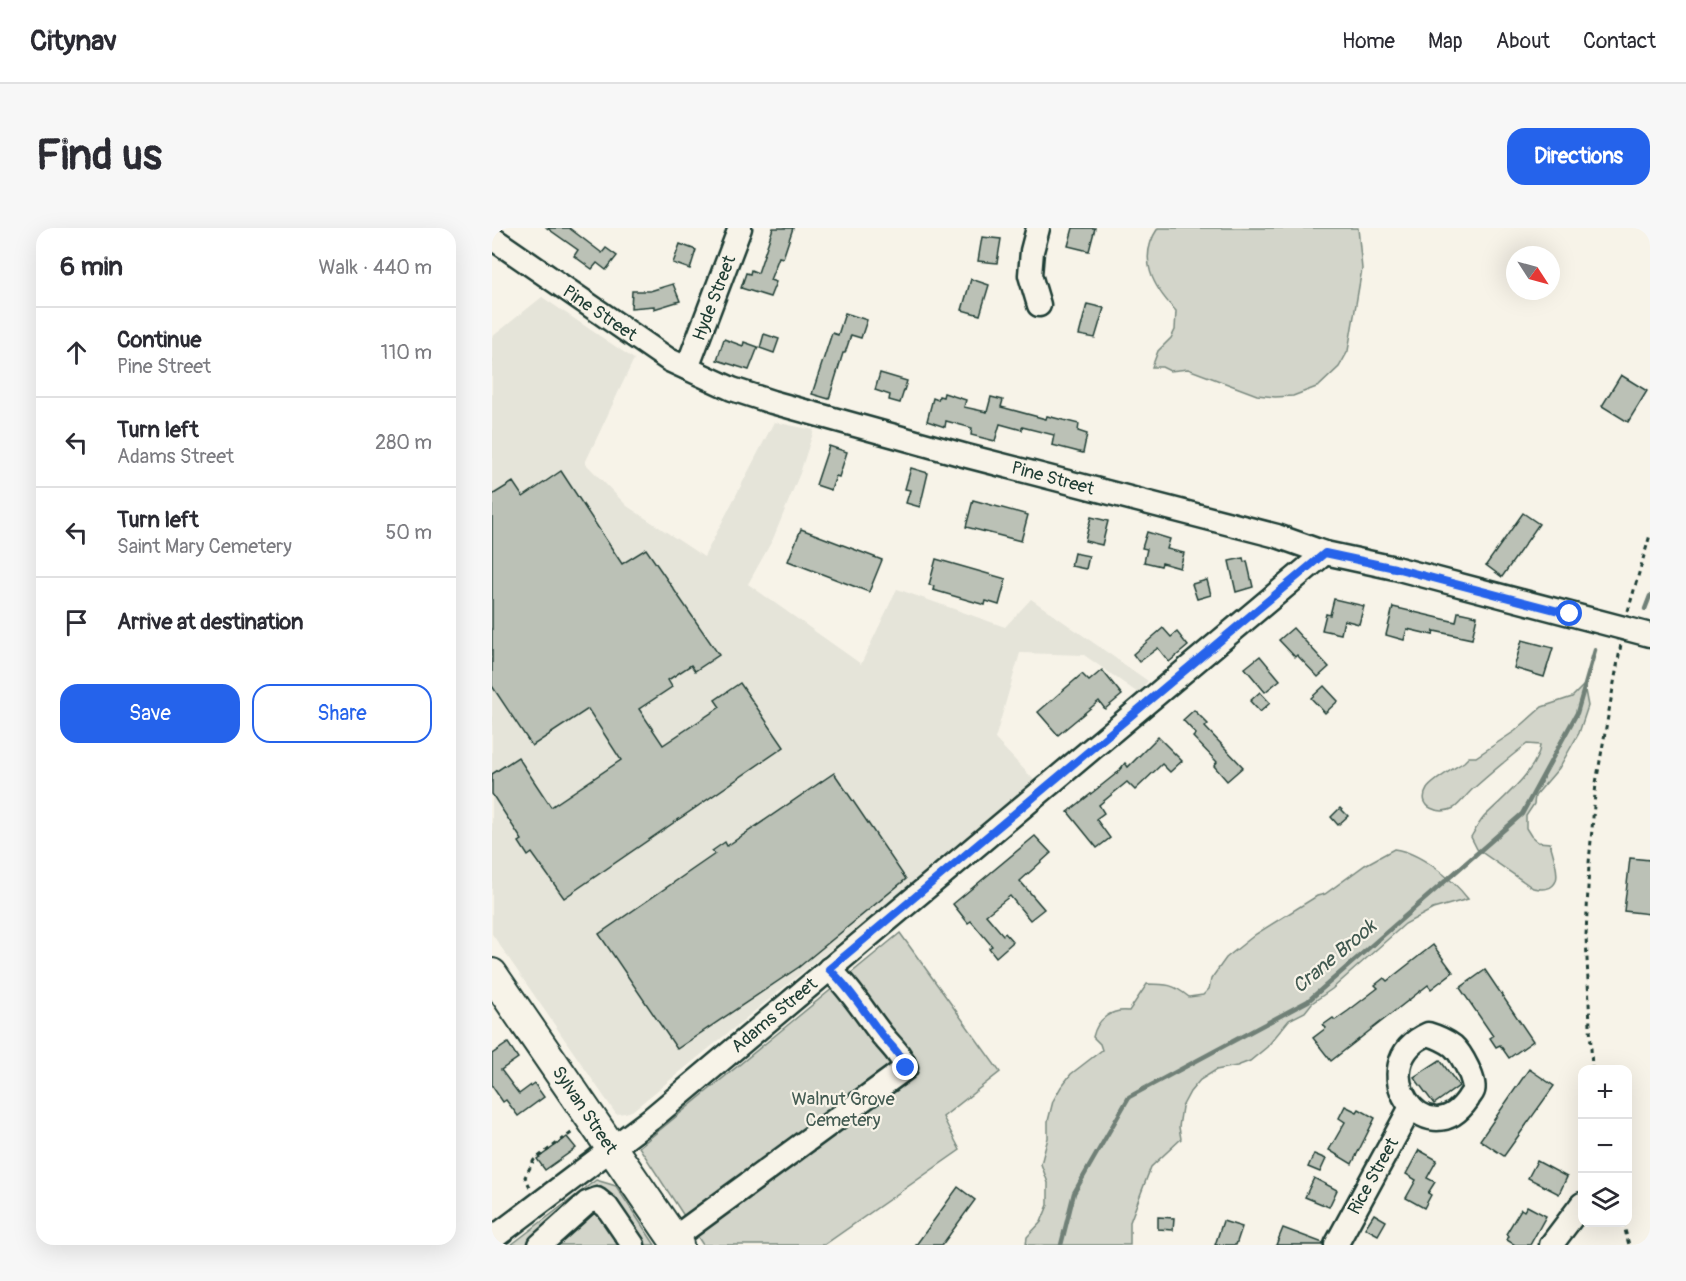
<!DOCTYPE html>
<html lang="en">
<head>
<meta charset="utf-8">
<style>
	body { margin:0; font-family:Pangolin,sans-serif; background:#f7f7f7; color:#2b2b33 }
	.controls { position:absolute; right:18px; bottom:18px; display:grid; overflow:hidden; border-radius:12px; box-shadow:0 6px 24px #0002 }
	.controls button { width:54px; height:54px; display:grid; place-items:center; padding:0; border:0; border-bottom:2px solid #e1e1e2; background:#fff; color:#2b2b33; font:30px sans-serif }
	.compass { position:absolute; left:1014px; top:18px; width:54px; height:54px; border-radius:50%; background:#fff; box-shadow:0 6px 24px #0002; rotate:126deg }
	.stop { position:absolute; width:18px; height:18px; margin:-14px; border:4px solid #2563eb; border-radius:50%; background:#fff }
	.stop.end { background:#2563eb; border-color:#fff; box-shadow:0 2px 6px #0008 }
	.list { margin:0; padding:0; list-style:none }
	h2 { display:flex; justify-content:space-between; align-items:center; height:78px; margin:0; padding:0 24px; font-size:26px }
	h2 small { font-size:20px; font-weight:400; color:#7c7c81 }
	.list li { display:grid; grid-template-columns:39px 1fr auto; gap:18px; align-items:center; box-sizing:border-box; height:90px; padding:0 24px; border-top:2px solid #e1e1e2 }
	.list b { display:block; font-size:22px; white-space:nowrap }
	.list p { margin:0; font-size:20px; white-space:nowrap; color:#7c7c81 }
	.list em { font-size:20px; font-style:normal; color:#7c7c81 }
	.actions { display:flex; gap:12px; padding:18px 24px }
	.actions a { flex:1; padding:14px 0; border:2px solid #2563eb; border-radius:18px; text-align:center; font-size:21px; color:#2563eb }
	.actions .main { background:#2563eb; color:#fff }
	.icon { flex:none; width:33px; height:33px; fill:none; stroke:currentColor; stroke-width:2; stroke-linecap:round; stroke-linejoin:round }
	.map { position:relative; flex:none; width:1158px; height:1017px; overflow:hidden; border-radius:18px }
	header { display:flex; align-items:center; gap:36px; box-sizing:border-box; height:84px; padding:0 30px; background:#fff; border-bottom:2px solid #e1e1e2 }
	header strong { font-size:28px }
	nav { display:flex; gap:33px; margin-inline-start:auto; font-size:21px }
	.intro { display:flex; align-items:center; justify-content:space-between; box-sizing:border-box; height:144px; padding:0 36px }
	h1 { margin:0; font-size:42px }
	.button { padding:15px 27px; border-radius:18px; background:#2563eb; color:#fff; font-size:21px; font-weight:700 }
	main { display:flex; gap:36px; padding:0 36px }
	aside { flex:1; background:#fff; border-radius:18px; box-shadow:0 6px 24px #0002 }
	.map>svg:first-child { display:block }
	.built { fill:#e5e4d9 }
	.green { fill:#d3d5ca; stroke:#79897f; stroke-width:1.5 }
	.lines { fill:none; stroke-linecap:round; stroke-linejoin:round }
	.stream { stroke:#6f8077; stroke-width:4.5 }
	.building { fill:#bbc1b6; stroke:#1f3d34; stroke-width:1.5 }
	.minor-casing { stroke:#1f3d34; stroke-width:27 }
	.major-casing { stroke:#1f3d34; stroke-width:34 }
	.path { stroke:#1f3d34; stroke-width:3; stroke-dasharray:4.5 4.5; stroke-linecap:butt }
	.minor { stroke:#f7f3e8; stroke-width:22 }
	.major { stroke:#f7f3e8; stroke-width:30 }
	.route { stroke:#2563eb; stroke-width:8 }
	.labels { text-anchor:middle; stroke-width:4.5; stroke-linejoin:round; paint-order:stroke }
	.street-label { font-size:18px; fill:#1f3d34; stroke:#f7f3e8 }
	.park-label { font-size:18px; fill:#435b52; stroke:#f7f3e8 }
	.water-label { font-size:20px; font-style:italic; fill:#405950; stroke:#f7f3e8 }
</style>
</head>
<body>
<header>
<strong>Citynav</strong>
<nav><a>Home</a><a>Map</a><a>About</a><a>Contact</a></nav>
</header>
<div class="intro"><h1>Find us</h1><a class="button">Directions</a></div>
<main>
<aside>
<h2>6 min<small>Walk · 440 m</small></h2>
<ul class="list">
<li><svg class="icon" aria-label="ahead" viewBox="0 0 24 24"><path d="M12 20V5M6 11l6-6 6 6"/></svg><div><b>Continue</b><p>Pine Street</p></div><em>110 m</em></li>
<li><svg class="icon" aria-label="left" viewBox="0 0 24 24"><path d="M17 20v-9H6M10 6l-5 5 5 5"/></svg><div><b>Turn left</b><p>Adams Street</p></div><em>280 m</em></li>
<li><svg class="icon" aria-label="left" viewBox="0 0 24 24"><path d="M17 20v-9H6M10 6l-5 5 5 5"/></svg><div><b>Turn left</b><p>Saint Mary Cemetery</p></div><em>50 m</em></li>
<li><svg class="icon" aria-label="arrive" viewBox="0 0 24 24"><path d="M6 21V4h12l-3 4 3 4H6"/></svg><div><b>Arrive at destination</b></div></li>
</ul>
<div class="actions"><a class="main">Save</a><a>Share</a></div>
</aside>
<div class="map">
<svg width="1158" height="1017" viewBox="0 0 1158 1017">
	<rect width="100%" height="100%" fill="#f7f3e8"/>
	<filter id="ink" filterUnits="userSpaceOnUse"><feTurbulence type="fractalNoise" baseFrequency=".0167" numOctaves="2"/><feDisplacementMap in="SourceGraphic" scale="12" xChannelSelector="R" yChannelSelector="G"/><feConvolveMatrix kernelMatrix="1 2 1 2 8 2 1 2 1" color-interpolation-filters="sRGB"/></filter>
	<g filter="url(#ink)">
		<path class="built" d="M50,69L142,131L93,235L135,278L212,329L282,194L322,202L308,245L281,311L256,356L369,436L405,361L513,399L539,371L656,453L646,465L592,427L528,425L503,511L544,554L140,883L133,885L124,886L0,706V109Z"/>
		<g class="green">
			<path d="M666,0H866L870,41L856,123L847,139L827,158L801,168L783,169L765,167L696,141L678,143L670,139H660L666,123L679,110L683,102L684,83C661,59 645,31 666,0Z"/>
			<path d="M1092,457L1096,478L1087,505L1067,540L1043,568L1042,576L1034,588V600L1039,608L1046,614L1058,615C1063,634 1077,667 1041,660L985,621L979,609C983,602 987,595 992,589C1009,572 1047,541 1048,517L1035,516C1016,530 999,545 982,560C975,566 969,575 962,580C948,588 924,579 935,561C941,552 963,540 972,534L977,529H984L1023,503L1050,479L1080,469Z"/>
			<path d="M902,621C927,624 960,650 976,671L941,681L913,696L840,761L820,775L813,784L797,792L775,819L758,833L745,838L724,842L708,852L698,864L690,879L687,899L689,911L659,939L638,994V1017H534L535,1009L549,994L556,977V955L549,936L556,910V893L561,873L569,859L579,846L610,822L608,816L601,809C605,791 619,781 637,783L655,756C675,756 681,756 697,769L711,767L717,761L719,751L734,730L764,706L825,668L833,666L873,637Z"/>
			<path d="M408,705L508,844L451,889L468,922L332,1017H211L147,919Z"/>
			<path d="M104,952L124,958L163,1017H19Z"/>
		</g>
		<g class="lines">
			<g class="stream">
				<path d="M1153,381L1158,368"/>
				<path d="M569,1017L582,965L637,869L816,773L1030,586L1085,485L1103,422"/>
			</g>
		</g>
		<g class="building">
			<path d="M55,0H77L110,25L114,20L125,28L114,42L105,35L100,41L82,28L86,22Z"/>
			<path d="M281,0H301L291,30L287,29L278,52L284,54L278,69L249,60L254,45L258,46L259,42L266,45Z"/>
			<path d="M581,0H603L597,23L576,18Z"/>
			<path d="M490,9L509,11L505,35L486,33Z"/>
			<path d="M188,16L204,22L198,41L181,35Z"/>
			<path d="M479,51L497,57L488,87L470,82Z"/>
			<path d="M181,56L188,73L162,81V78L139,80L140,63H158Z"/>
			<path d="M595,76L612,80L603,110L587,107Z"/>
			<path d="M353,85L375,92L369,110L359,107L353,125H351L337,171L320,166L340,105L346,107Z"/>
			<path d="M272,106L287,111L282,125L268,120Z"/>
			<path d="M232,111L251,118L252,114L266,119L257,142L225,132Z"/>
			<path d="M388,145L415,153L408,175L397,172L398,167L383,162Z"/>
			<path d="M1129,147L1155,163L1136,194L1110,178Z"/>
			<path d="M452,165L474,172L472,179L495,184L499,169L511,172L509,179L554,191L555,188L587,196L586,203L595,206L591,225L560,217L562,207L530,199V202L508,196L503,213L479,207L480,200L454,193L453,199L435,193L441,170L446,172L447,168L451,169Z"/>
			<path d="M337,218L355,224L347,249L344,248L339,262L324,257Z"/>
			<path d="M419,240L436,245L428,279L414,275L418,262L413,261Z"/>
			<path d="M69,243L130,336L154,321L227,427L203,443L199,437L176,452L180,459L147,481L171,517L228,479L223,472L248,455L292,519L72,670L40,625L36,628L27,614L30,612L0,566V546L26,529L59,579L129,532L96,481L40,518L0,458V267L21,254L31,269Z"/>
			<path d="M481,272L536,287L529,313L474,299Z"/>
			<path d="M1031,285L1047,296L1010,349L994,337Z"/>
			<path d="M599,289L616,293L610,317L593,313Z"/>
			<path d="M309,301L390,332L377,364L296,333Z"/>
			<path d="M655,304L678,311L675,321L692,325L688,340L670,335L669,338L652,334L655,321L650,320Z"/>
			<path d="M582,325L597,328L594,341L579,338Z"/>
			<path d="M751,330L752,334L755,333L761,359L744,364L737,333Z"/>
			<path d="M444,331L514,351L507,377L494,373L493,377L441,362L442,358L437,357Z"/>
			<path d="M715,352L719,367L705,371L700,356Z"/>
			<path d="M842,371L872,378L867,396L852,392L849,406L830,402L834,386L838,387Z"/>
			<path d="M901,379L964,394L966,384L985,388L980,411L942,403L941,407L915,401L912,412L894,407Z"/>
			<path d="M671,400L679,409L685,404L696,418L677,434L666,420L647,434L641,426Z"/>
			<path d="M801,400L837,439L826,449L805,427L803,429L787,412Z"/>
			<path d="M1030,412L1061,420L1052,449L1022,440Z"/>
			<path d="M768,428L788,452L773,464L753,440Z"/>
			<path d="M610,442L630,467L613,481L607,473L566,507L546,484L590,446L597,453Z"/>
			<path d="M832,458L846,473L833,485L819,470Z"/>
			<path d="M768,464L778,475L768,484L758,473Z"/>
			<path d="M702,482L716,496L713,499L751,539L735,553L722,538L725,534L701,509L704,506L691,492Z"/>
			<path d="M666,509L690,533L678,544L670,536L643,562L635,554L607,577L612,585L604,591L618,610L605,620L576,584L625,545L633,535L636,539Z"/>
			<path d="M342,545L414,651L307,739L185,821L107,706L223,626L220,623L233,614L235,618Z"/>
			<path d="M848,580L856,588L846,597L839,589Z"/>
			<path d="M543,608L559,625L528,653L552,681L538,692L518,668L494,687L511,707L513,705L521,714L504,729L497,720L500,718L479,693L476,695L461,676Z"/>
			<path d="M1138,630L1158,632V686L1132,683Z"/>
			<path d="M941,717L961,744L939,761L936,757L839,833L821,810L834,800L831,797L841,790L843,792L856,783L886,760L883,757L892,750L895,753Z"/>
			<path d="M993,742L1041,813L1017,830L1008,817L1004,819L998,810L1001,808L968,760Z"/>
			<path d="M16,815L26,830L9,842L27,866L42,855L52,869L26,888L14,872L11,874L0,858V826Z"/>
			<path d="M948,832L967,858L942,876L922,849Z"/>
			<path d="M1037,841L1062,858L1012,928L988,912Z"/>
			<path d="M853,878L865,884L867,881L883,890L860,936L837,922L853,894L847,890Z"/>
			<path d="M75,909L84,920L53,942L45,931Z"/>
			<path d="M927,922L945,932L935,950L943,954L936,965L939,967L932,980L914,970L924,952L914,946Z"/>
			<path d="M822,926L834,931L828,944L816,939Z"/>
			<path d="M1045,933L1075,949L1067,966L1036,950Z"/>
			<path d="M822,950L845,962L837,979L813,969Z"/>
			<path d="M466,959L483,972L450,1017H424Z"/>
			<path d="M1035,978L1054,988L1038,1017H1023L1015,1012L1017,1008L1014,1006L1029,981L1032,983Z"/>
			<path d="M882,986L894,993L886,1007L873,1000Z"/>
			<path d="M666,989L682,990L681,1002L666,1001Z"/>
			<path d="M731,993L750,999L744,1017H723Z"/>
			<path d="M791,1000L831,1015V1017H784Z"/>
		</g>
		<g class="lines">
			<g class="minor-casing">
				<g id="minor">
					<path d="M546,0L540,23L538,47L547,77"/>
					<path d="M0,10L177,132L240,161L280,174L475,228L785,308L833,325L903,340L1158,407"/>
					<path d="M195,140L248,0"/>
					<path d="M936,806C946,809 953,812 961,818C969,825 985,854 981,863C980,866 977,868 976,871C934,932 868,836 936,806Z"/>
					<path d="M182,1010L414,840C409,826 399,818 390,807C372,784 358,760 337,741"/>
					<path d="M0,1011L159,891L833,325"/>
					<path d="M48,1017L95,975L105,971L115,979L141,1017"/>
					<path d="M844,1017L919,879"/>
					<path d="M1059,1017L1090,976"/>
				</g>
			</g>
			<g class="major-casing">
				<path id="major" d="M0,746L186,1017"/>
			</g>
			<g class="path">
				<path d="M1136,383L1158,307"/>
				<path d="M1100,842L1094,708L1097,635L1104,555L1129,416"/>
				<path d="M38,959L33,949L42,932L82,903"/>
				<path d="M1131,994L1137,1017"/>
			</g>
			<use href="#minor" class="minor"/>
			<use href="#major" class="major"/>
		</g>
	</g>
	<g class="lines" filter="url(#ink)">
		<path class="route" d="M414,840C409,826 399,818 390,807C372,784 358,760 337,741L833,325L903,340L1078,386"/>
	</g>
	<g class="labels">
		<g class="street-label">
			<text transform="translate(222 70) rotate(-69)" y="6">Hyde Street</text>
			<text transform="translate(108 85) rotate(34)" y="6">Pine Street</text>
			<text transform="translate(561 250) rotate(15)" y="6">Pine Street</text>
			<text transform="translate(282 787) rotate(-40)" y="6">Adams Street</text>
			<text transform="translate(93 882) rotate(56)" y="6">Sylvan Street</text>
			<text transform="translate(881 948) rotate(-61)" y="6">Rice Street</text>
		</g>
		<g class="park-label">
			<text x="351" y="877">Walnut Grove<tspan x="351" dy="21">Cemetery</tspan></text>
		</g>
		<g class="water-label">
			<text transform="translate(842 728) rotate(-40)" y="7">Crane Brook</text>
		</g>
	</g>
</svg>
<div class="controls">
<button>+</button>
<button>−</button>
<button><svg class="icon" aria-label="layers" viewBox="0 0 24 24"><path d="M12 4l9 5-9 5-9-5zM3 14l9 5 9-5"/></svg></button>
</div>
<svg class="compass" viewBox="-18 -18 36 36"><path d="M0-13l5 13h-10z" fill="#e53935"/><path d="M0 13l5-13h-10z" fill="#7c7c81"/></svg>
<div class="stop" style="left:1078px;top:386px"></div>
<div class="stop end" style="left:414px;top:840px"></div>
</div>
</main>
</body>
</html>
